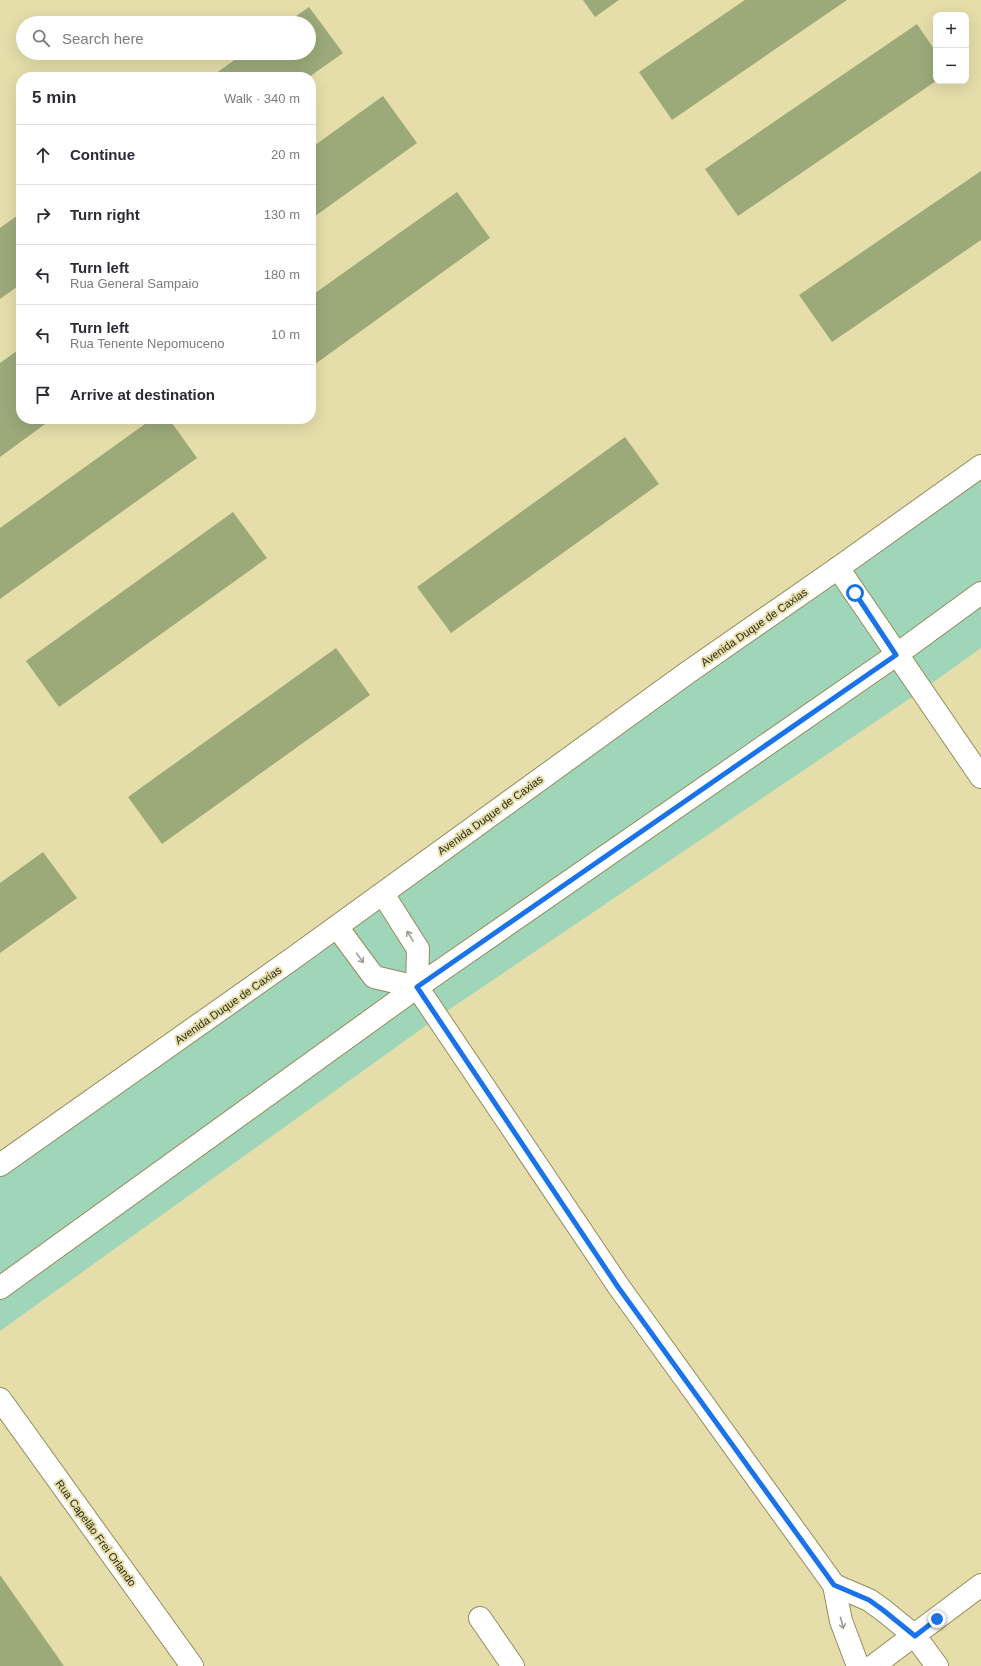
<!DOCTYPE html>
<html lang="en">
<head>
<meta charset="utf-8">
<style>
	body { margin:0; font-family:Arial,sans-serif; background:#f2f2f3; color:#2b2b33 }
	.controls { position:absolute; right:12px; top:12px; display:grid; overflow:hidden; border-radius:8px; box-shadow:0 4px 16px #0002 }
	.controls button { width:36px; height:36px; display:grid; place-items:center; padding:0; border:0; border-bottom:1px solid #e1e1e2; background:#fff; color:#2b2b33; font:20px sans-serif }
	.stop { position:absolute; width:12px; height:12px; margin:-9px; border:3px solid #1a73e8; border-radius:50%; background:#fff }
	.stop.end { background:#1a73e8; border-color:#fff; box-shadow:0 1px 4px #0008 }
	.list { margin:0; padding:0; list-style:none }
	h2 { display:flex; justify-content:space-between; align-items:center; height:52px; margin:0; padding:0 16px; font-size:17px }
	h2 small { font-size:13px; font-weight:400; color:#7c7c81 }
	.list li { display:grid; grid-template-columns:26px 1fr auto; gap:12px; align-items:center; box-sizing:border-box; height:60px; padding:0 16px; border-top:1px solid #e1e1e2 }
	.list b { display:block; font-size:15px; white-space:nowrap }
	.list p { margin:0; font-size:13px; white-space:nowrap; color:#7c7c81 }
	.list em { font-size:13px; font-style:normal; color:#7c7c81 }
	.icon { flex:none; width:22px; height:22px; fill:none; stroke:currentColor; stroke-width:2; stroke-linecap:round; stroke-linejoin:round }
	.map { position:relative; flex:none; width:981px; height:1666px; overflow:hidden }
	.search { position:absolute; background:#fff; box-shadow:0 4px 16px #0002; left:16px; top:16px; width:300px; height:44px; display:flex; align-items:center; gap:10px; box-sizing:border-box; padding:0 14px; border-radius:22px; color:#7c7c81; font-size:15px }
	.panel { position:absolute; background:#fff; box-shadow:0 4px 16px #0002; left:16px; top:72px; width:300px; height:352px; border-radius:16px }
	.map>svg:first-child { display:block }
	.green { fill:#9fd6b9 }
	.building { fill:#9caa7a }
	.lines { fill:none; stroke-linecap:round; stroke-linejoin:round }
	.minor-casing { stroke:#948d5c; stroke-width:24 }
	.major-casing { stroke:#948d5c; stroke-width:24 }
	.minor { stroke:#fff; stroke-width:22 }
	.major { stroke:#fff; stroke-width:22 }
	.oneway { stroke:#9f9e95 }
	.route { stroke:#1a73e8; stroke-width:5 }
	.labels { text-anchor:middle; stroke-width:4; stroke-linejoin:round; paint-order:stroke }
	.street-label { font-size:11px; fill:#2a2713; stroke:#e5deaa }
</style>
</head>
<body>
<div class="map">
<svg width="981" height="1666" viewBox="0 0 981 1666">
	<rect width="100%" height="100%" fill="#e5deaa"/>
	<path class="green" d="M981,455V582L437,972L981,593V648L921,691L438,1017L0,1331V1158Z"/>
	<g class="building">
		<path d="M583,0H619L595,17Z"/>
		<path d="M745,0H847L672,120L639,72Z"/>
		<path d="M309,7L343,53L309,77H211L244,53H309V23H286Z"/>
		<path d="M917,24L936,52V81L738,216L705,169Z"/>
		<path d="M383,96L417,143L311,219V148Z"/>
		<path d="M981,171V240L832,342L799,295Z"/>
		<path d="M457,192L490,238L311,367V296Z"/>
		<path d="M21,213V284L0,299V228Z"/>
		<path d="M21,348V419H52L0,457V363Z"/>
		<path d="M152,419H169L197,458L0,599V528Z"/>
		<path d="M625,437L659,484L451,633L417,587Z"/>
		<path d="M233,512L267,558L59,707L26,661Z"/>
		<path d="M336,648L370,695L162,844L128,797Z"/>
		<path d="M43,852L77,898L0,953V883Z"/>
		<path d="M0,1575L64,1666H0Z"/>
	</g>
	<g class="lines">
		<g class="minor-casing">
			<g id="minor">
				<path d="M838,568L981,777"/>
				<path d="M383,894L418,949L417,987L619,1287L834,1585L841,1621L858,1666"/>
				<path d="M337,927L374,977L417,987"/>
				<path d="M0,1288L417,987L896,655L981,593"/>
				<path d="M0,1399L192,1666"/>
				<path d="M834,1585L869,1600L883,1610L915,1636L937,1666"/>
				<path d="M480,1618L513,1666"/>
				<path d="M873,1666L981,1585"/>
			</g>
		</g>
		<g class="major-casing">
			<path id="major" d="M0,1165L292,959L687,673L838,568L981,466"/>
		</g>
		<use href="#minor" class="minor"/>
		<use href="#major" class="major"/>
	</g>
	<defs><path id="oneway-shaft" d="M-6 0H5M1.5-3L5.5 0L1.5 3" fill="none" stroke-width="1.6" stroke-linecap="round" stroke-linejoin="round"/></defs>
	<g class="oneway">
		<use href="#oneway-shaft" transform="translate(410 936) rotate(-122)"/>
		<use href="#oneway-shaft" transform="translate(360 958) rotate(54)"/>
		<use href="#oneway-shaft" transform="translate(842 1623) rotate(75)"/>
	</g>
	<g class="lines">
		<path class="route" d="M855,593L896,655L417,987L618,1287L834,1585L869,1600L883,1610L915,1636L937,1619"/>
	</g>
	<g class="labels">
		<g class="street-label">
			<text transform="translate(754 627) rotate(-35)" y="4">Avenida Duque de Caxias</text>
			<text transform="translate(490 815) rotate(-36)" y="4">Avenida Duque de Caxias</text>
			<text transform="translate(228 1005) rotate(-35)" y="4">Avenida Duque de Caxias</text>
			<text transform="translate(96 1533) rotate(54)" y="4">Rua Capelão Frei Orlando</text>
		</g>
	</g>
</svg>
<div class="controls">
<button>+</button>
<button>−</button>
</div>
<div class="stop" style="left:855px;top:593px"></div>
<div class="stop end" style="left:937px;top:1619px"></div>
<div class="search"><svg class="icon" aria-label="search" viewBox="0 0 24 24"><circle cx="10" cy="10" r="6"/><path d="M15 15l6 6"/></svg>Search here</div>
<section class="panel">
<h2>5 min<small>Walk · 340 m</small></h2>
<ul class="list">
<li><svg class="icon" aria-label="ahead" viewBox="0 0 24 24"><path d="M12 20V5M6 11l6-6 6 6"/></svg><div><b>Continue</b></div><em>20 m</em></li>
<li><svg class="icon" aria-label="right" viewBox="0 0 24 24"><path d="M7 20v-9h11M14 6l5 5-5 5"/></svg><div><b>Turn right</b></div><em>130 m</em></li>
<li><svg class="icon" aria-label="left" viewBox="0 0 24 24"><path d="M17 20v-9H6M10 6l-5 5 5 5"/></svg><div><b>Turn left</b><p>Rua General Sampaio</p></div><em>180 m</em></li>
<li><svg class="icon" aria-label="left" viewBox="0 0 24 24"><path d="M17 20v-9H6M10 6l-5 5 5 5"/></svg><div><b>Turn left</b><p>Rua Tenente Nepomuceno</p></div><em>10 m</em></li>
<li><svg class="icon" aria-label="arrive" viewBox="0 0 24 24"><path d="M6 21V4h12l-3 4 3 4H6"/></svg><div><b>Arrive at destination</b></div></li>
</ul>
</section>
</div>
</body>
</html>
